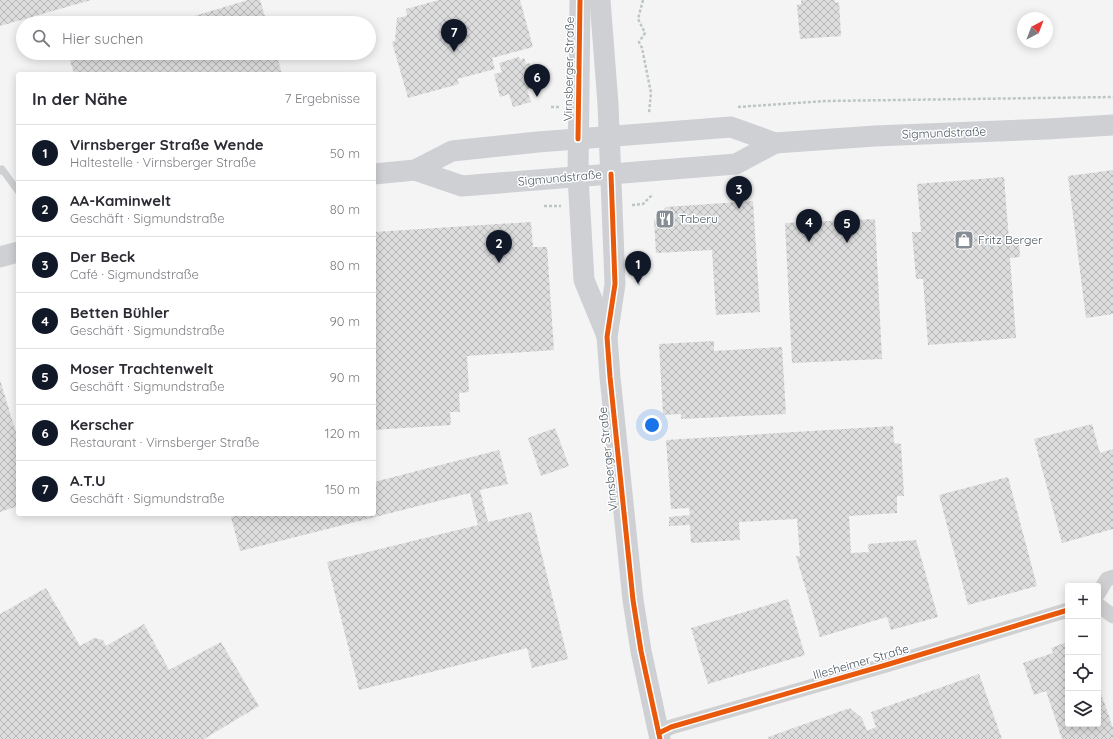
<!DOCTYPE html>
<html lang="de">
<head>
<meta charset="utf-8">
<style>
	body { margin:0; font-family:Quicksand,sans-serif; background:#f7f7f7; color:#2b2b33 }
	.controls { position:absolute; right:12px; bottom:12px; display:grid; overflow:hidden; border-radius:4px; box-shadow:0 2px 10px #0003 }
	.controls button { width:36px; height:36px; display:grid; place-items:center; padding:0; border:0; border-bottom:1px solid #e1e1e2; background:#fff; color:#2b2b33; font:20px sans-serif }
	.compass { position:absolute; left:1017px; top:12px; width:36px; height:36px; border-radius:50%; background:#fff; box-shadow:0 2px 10px #0003; rotate:42deg }
	.you { position:absolute; left:652px; top:425px; width:14px; height:14px; margin:-10px; border:3px solid #fff; border-radius:50%; background:#1a73e8; box-shadow:0 0 0 6px #1a73e833 }
	.badge { display:grid; place-items:center; width:26px; height:26px; border-radius:50%; background:#111827; color:#fff; font-size:13px; font-weight:700 }
	.pin { position:absolute; translate:-50% -33px; filter:drop-shadow(0 1px 2px #0008) }
	.pin::after { content:''; position:absolute; top:21px; width:14px; height:12px; background:inherit; clip-path:polygon(0 0,100% 0,50% 100%) }
	.list { margin:0; padding:0; list-style:none }
	h2 { display:flex; justify-content:space-between; align-items:center; height:52px; margin:0; padding:0 16px; font-size:17px }
	h2 small { font-size:13px; font-weight:400; color:#7c7c81 }
	.list li { display:grid; grid-template-columns:26px 1fr auto; gap:12px; align-items:center; box-sizing:border-box; height:56px; padding:0 16px; border-top:1px solid #e1e1e2 }
	.list b { display:block; font-size:15px; white-space:nowrap }
	.list p { margin:0; font-size:13px; white-space:nowrap; color:#7c7c81 }
	.list em { font-size:13px; font-style:normal; color:#7c7c81 }
	.icon { flex:none; width:22px; height:22px; fill:none; stroke:currentColor; stroke-width:2; stroke-linecap:round; stroke-linejoin:round }
	.map { position:relative; flex:none; width:1113px; height:739px; overflow:hidden }
	.search { position:absolute; background:#fff; box-shadow:0 2px 10px #0003; left:16px; top:16px; width:360px; height:44px; display:flex; align-items:center; gap:10px; box-sizing:border-box; padding:0 14px; border-radius:22px; color:#7c7c81; font-size:15px }
	.panel { position:absolute; background:#fff; box-shadow:0 2px 10px #0003; left:16px; top:72px; width:360px; height:444px; border-radius:4px }
	.map>svg:first-child { display:block }
	.building { fill:url(#building-cross-hatch) }
	.lines { fill:none; stroke-linecap:round; stroke-linejoin:round }
	.path { stroke:#bcc7c4; stroke-width:2.5; stroke-dasharray:3 2; stroke-linecap:butt }
	.lane { stroke:#ced0d2; stroke-width:7 }
	.street { stroke:#ced0d2; stroke-width:15 }
	.secondary { stroke:#ced0d4; stroke-width:21 }
	.cycleway-casing { stroke:#fff; stroke-width:8 }
	.cycleway { stroke:#e8590c; stroke-width:5 }
	.labels { text-anchor:middle; stroke-width:3; stroke-linejoin:round; paint-order:stroke }
	.street-label { font-size:12px; fill:#4a5661; stroke:#fff }
	.poi-label { font-size:12px; fill:#4a5661; stroke:#fff; text-anchor:start }
</style>
</head>
<body>
<div class="map">
<svg width="1113" height="739" viewBox="0 0 1113 739">
	<defs>
		<pattern id="building-cross-hatch" width="8" height="8" patternUnits="userSpaceOnUse"><rect width="8" height="8" fill="#ddddde"/><path d="M0 0l8 8M0 8l8-8" fill="none" stroke="#b5b6b7"/></pattern>
	</defs>
	<rect width="100%" height="100%" fill="#f4f4f4"/>
	<g class="building">
		<path d="M0,0H91L0,26Z"/>
		<path d="M248,0H260L267,23H171Z"/>
		<path d="M439,0H520L533,47L492,58L495,69L457,79L459,84L408,98L392,42L395,41L397,18L407,16L406,9Z"/>
		<path d="M801,0H835V3L839,2L841,36L800,39L797,5L801,4Z"/>
		<path d="M68,53H276L282,74H74Z"/>
		<path d="M519,57L520,60L524,58L526,64L530,63L537,87L527,89L531,102L513,107L509,94L500,97L494,74L502,72L499,63Z"/>
		<path d="M1113,170V314L1086,318L1068,176Z"/>
		<path d="M1004,177L1009,240L1019,239L1020,257L1010,258L1016,338L928,345L923,279H916L912,232H921L917,184Z"/>
		<path d="M753,201L760,312L716,315L712,250L656,253L654,220L666,207Z"/>
		<path d="M875,219L882,359L792,363L785,223Z"/>
		<path d="M531,222L533,247H547L554,350L467,356L469,392L459,393L460,412H450L451,425L374,430V232Z"/>
		<path d="M714,341V351L782,347L786,414L681,419V414L663,415L659,344Z"/>
		<path d="M0,380L18,439V506L0,512Z"/>
		<path d="M1092,424L1100,453L1113,449V529L1062,543L1034,439Z"/>
		<path d="M893,426L894,443L901,444L904,496H897V513L849,516L851,553L869,552L868,544L916,540L938,617L891,630L887,617L820,637L796,556H800L797,519L739,522L740,540L691,543L690,525L669,526V517L690,515L689,508L671,509L666,440Z"/>
		<path d="M555,428L569,466L541,476L528,438Z"/>
		<path d="M499,450L508,484L480,490L488,522L531,512L568,659L532,668L527,648L359,690L327,562L478,525L470,493L240,551L231,517L244,514H374V482Z"/>
		<path d="M1008,477L1037,586L968,605L939,495Z"/>
		<path d="M46,588L80,646L94,638L103,640L106,646L144,624L169,670L221,642L259,706L204,739H0V614Z"/>
		<path d="M788,599L805,655L708,684L691,628Z"/>
		<path d="M1067,642L1068,724H1098V685L1113,728V739H1062L1046,691L1034,695L1023,663L1053,653L1051,648Z"/>
		<path d="M979,674L1002,739H768V737L850,708L862,718L867,731L876,727L871,712Z"/>
	</g>
	<g class="lines">
		<g class="path">
			<path d="M643,0L638,19L645,33L639,42L642,48L651,93L649,113"/>
			<path d="M551,107H559"/>
			<path d="M738,107L825,101L1113,97"/>
			<path d="M632,205L643,204L653,194"/>
			<path d="M544,206H561"/>
			<path d="M638,284H640"/>
		</g>
		<path class="lane" d="M0,171L2,169L18,191"/>
		<g class="street">
			<path d="M1098,594L1107,579L1113,577"/>
			<path d="M1098,605L1113,616"/>
			<path d="M659,733L671,727L886,665L1068,610"/>
		</g>
		<g class="secondary">
			<path d="M580,0L578,177L584,280L607,336"/>
			<path d="M600,0L608,104L615,284L607,337L610,377L633,600L641,651L660,739"/>
			<path d="M415,170L462,186L736,164L775,143"/>
			<path d="M374,174L415,170L452,151L538,142L731,127L775,143L875,136L1047,129L1113,125"/>
			<path d="M0,257L18,252"/>
		</g>
		<g class="cycleway-casing">
			<g id="cycleway">
				<path d="M578,139L580,0"/>
				<path d="M611,174L615,284L607,337L610,377L633,600L641,651L660,739"/>
				<path d="M659,733L671,727L886,665L1068,610"/>
			</g>
		</g>
		<use href="#cycleway" class="cycleway"/>
	</g>
	<defs>
		<g id="restaurant-square" transform="scale(1)"><rect x="-9" y="-9" width="18" height="18" rx="4" fill="#868d94" stroke="#fff"/><path d="M-5-6h1v4h1v-4h1v4h1v-4h1v5L-1.5 .5V6h-2V.5L-5-1ZM5-6V6H3V1.5H1.5Q1.5-4 5-6Z" fill="#fff"/></g>
		<g id="shop-square" transform="scale(1)"><rect x="-9" y="-9" width="18" height="18" rx="4" fill="#868d94" stroke="#fff"/><path d="M-5-2.5h2.3a2.7 3.5 0 0 1 5.4 0H5L5.5 6h-11ZM-1.5-2.5h3a1.5 2.3 0 0 0-3 0Z" fill="#fff"/></g>
	</defs>
	<g fill-rule="evenodd">
		<use href="#restaurant-square" x="665" y="219"/>
		<use href="#shop-square" x="964" y="240"/>
	</g>
	<g class="labels">
		<g class="street-label">
			<text transform="translate(569 69) rotate(-89)" y="4">Virnsberger Straße</text>
			<text transform="translate(944 133) rotate(-2)" y="4">Sigmundstraße</text>
			<text transform="translate(560 178) rotate(-5)" y="4">Sigmundstraße</text>
			<text transform="translate(608 459) rotate(-96)" y="4">Virnsberger Straße</text>
			<text transform="translate(861 662) rotate(-16)" y="4">Illesheimer Straße</text>
		</g>
		<g class="poi-label">
			<text x="679" y="223">Taberu</text>
			<text x="978" y="244">Fritz Berger</text>
		</g>
	</g>
</svg>
<div class="controls">
<button>+</button>
<button>−</button>
<button><svg class="icon" aria-label="locate" viewBox="0 0 24 24"><circle cx="12" cy="12" r="6"/><path d="M12 2v4M12 18v4M2 12h4M18 12h4"/></svg></button>
<button><svg class="icon" aria-label="layers" viewBox="0 0 24 24"><path d="M12 4l9 5-9 5-9-5zM3 14l9 5 9-5"/></svg></button>
</div>
<svg class="compass" viewBox="-18 -18 36 36"><path d="M0-13l5 13h-10z" fill="#e53935"/><path d="M0 13l5-13h-10z" fill="#7c7c81"/></svg>
<div class="you"></div>
<div class="pin badge" style="left:638px;top:284px">1</div>
<div class="pin badge" style="left:499px;top:263px">2</div>
<div class="pin badge" style="left:739px;top:209px">3</div>
<div class="pin badge" style="left:809px;top:242px">4</div>
<div class="pin badge" style="left:847px;top:243px">5</div>
<div class="pin badge" style="left:537px;top:97px">6</div>
<div class="pin badge" style="left:454px;top:52px">7</div>
<div class="search"><svg class="icon" aria-label="search" viewBox="0 0 24 24"><circle cx="10" cy="10" r="6"/><path d="M15 15l6 6"/></svg>Hier suchen</div>
<section class="panel">
<h2>In der Nähe<small>7 Ergebnisse</small></h2>
<ul class="list">
<li><span class="badge">1</span><div><b>Virnsberger Straße Wende</b><p>Haltestelle · Virnsberger Straße</p></div><em>50 m</em></li>
<li><span class="badge">2</span><div><b>AA-Kaminwelt</b><p>Geschäft · Sigmundstraße</p></div><em>80 m</em></li>
<li><span class="badge">3</span><div><b>Der Beck</b><p>Café · Sigmundstraße</p></div><em>80 m</em></li>
<li><span class="badge">4</span><div><b>Betten Bühler</b><p>Geschäft · Sigmundstraße</p></div><em>90 m</em></li>
<li><span class="badge">5</span><div><b>Moser Trachtenwelt</b><p>Geschäft · Sigmundstraße</p></div><em>90 m</em></li>
<li><span class="badge">6</span><div><b>Kerscher</b><p>Restaurant · Virnsberger Straße</p></div><em>120 m</em></li>
<li><span class="badge">7</span><div><b>A.T.U</b><p>Geschäft · Sigmundstraße</p></div><em>150 m</em></li>
</ul>
</section>
</div>
</body>
</html>
